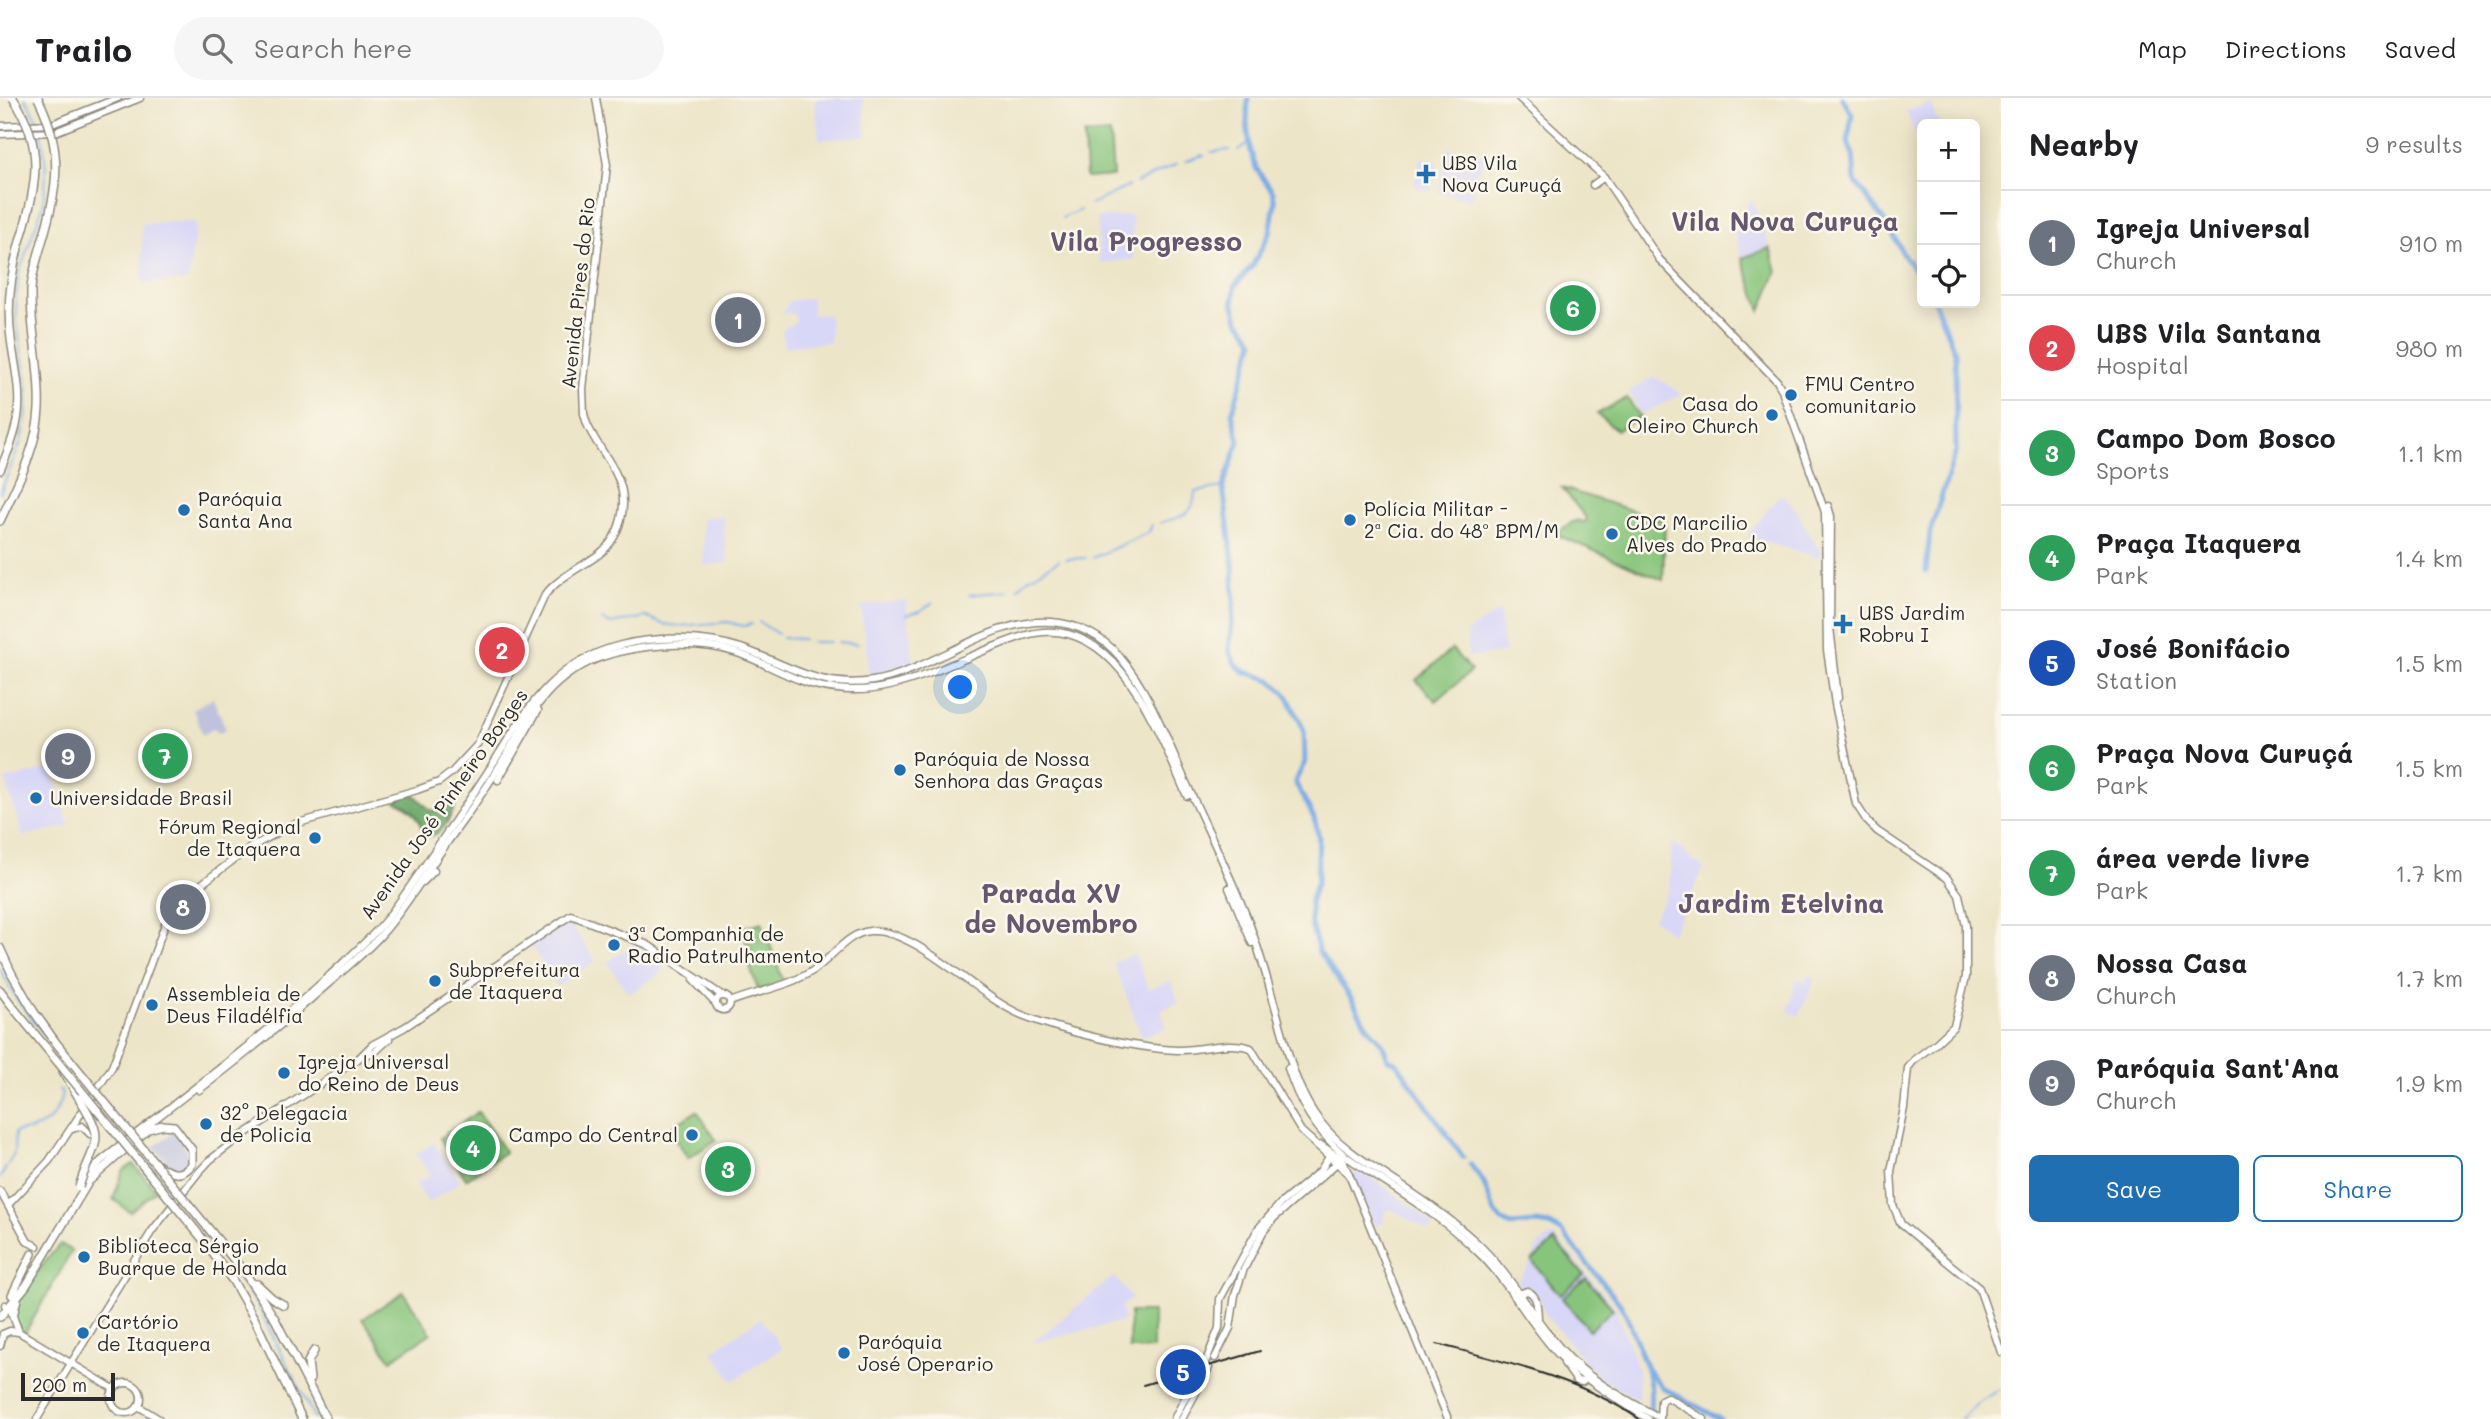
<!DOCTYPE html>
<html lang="en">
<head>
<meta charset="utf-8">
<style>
	body { margin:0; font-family:Mali,sans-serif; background:#f6f6f6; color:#202124 }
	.controls { position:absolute; right:21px; top:21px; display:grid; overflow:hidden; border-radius:10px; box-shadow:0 4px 18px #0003 }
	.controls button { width:63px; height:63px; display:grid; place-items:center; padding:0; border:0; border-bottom:2px solid #e0e0e0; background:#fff; color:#202124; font:35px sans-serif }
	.scale { position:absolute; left:21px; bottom:18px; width:94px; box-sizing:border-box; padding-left:7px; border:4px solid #2b2b2b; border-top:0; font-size:19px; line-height:24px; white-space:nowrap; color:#2b2b2b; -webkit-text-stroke:5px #fbf7ec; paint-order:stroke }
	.you { position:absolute; left:961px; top:590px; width:24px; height:24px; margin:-18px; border:5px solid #fff; border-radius:50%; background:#1a73e8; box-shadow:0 0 0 10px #1a73e833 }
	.badge { display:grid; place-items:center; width:46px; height:46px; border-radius:50%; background:#1f6fb2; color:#fff; font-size:23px; font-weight:700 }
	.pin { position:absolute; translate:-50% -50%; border:4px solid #fff; box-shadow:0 2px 7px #0006 }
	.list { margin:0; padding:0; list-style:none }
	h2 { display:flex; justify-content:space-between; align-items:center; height:91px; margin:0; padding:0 28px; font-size:30px }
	h2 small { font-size:23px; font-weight:400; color:#757577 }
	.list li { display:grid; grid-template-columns:46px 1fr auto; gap:21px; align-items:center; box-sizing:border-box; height:105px; padding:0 28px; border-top:2px solid #e0e0e0 }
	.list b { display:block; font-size:26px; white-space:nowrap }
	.list p { margin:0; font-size:23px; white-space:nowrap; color:#757577 }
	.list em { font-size:23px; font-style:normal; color:#757577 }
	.actions { display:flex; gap:14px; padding:21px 28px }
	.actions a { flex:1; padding:16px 0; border:2px solid #1f6fb2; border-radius:10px; text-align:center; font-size:24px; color:#1f6fb2 }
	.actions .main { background:#1f6fb2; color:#fff }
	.icon { flex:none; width:38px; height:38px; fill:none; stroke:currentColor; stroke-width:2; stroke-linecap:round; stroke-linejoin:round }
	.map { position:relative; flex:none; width:2001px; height:1321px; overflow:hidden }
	header { display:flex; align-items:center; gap:42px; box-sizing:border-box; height:98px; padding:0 35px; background:#fff; border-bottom:2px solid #e0e0e0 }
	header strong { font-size:33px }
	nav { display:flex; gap:38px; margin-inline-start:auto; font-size:24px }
	.search { width:490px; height:63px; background:#f6f6f6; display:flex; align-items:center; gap:18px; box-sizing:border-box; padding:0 24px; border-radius:38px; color:#757577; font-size:26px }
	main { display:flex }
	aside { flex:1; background:#fff }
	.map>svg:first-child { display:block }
	.built { fill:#d9d7f7 }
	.industrial { fill:#c0c2dd }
	.green { fill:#88c57b; stroke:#5a7853; stroke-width:2 }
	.forest { fill:#6eaa6b; stroke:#4c6a4b; stroke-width:2 }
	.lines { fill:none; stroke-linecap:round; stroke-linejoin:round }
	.stream { stroke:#7aabe5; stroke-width:2 }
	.river { stroke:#7aabe5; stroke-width:5 }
	.major-casing { stroke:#8c887a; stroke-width:9 }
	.highway-casing { stroke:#8c887a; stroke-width:10 }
	.major { stroke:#fff; stroke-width:6 }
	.highway { stroke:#fff; stroke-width:7 }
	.rail { stroke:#2b2b2b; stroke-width:2 }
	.highway-bridge-casing { stroke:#8c887a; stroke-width:10; stroke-linecap:butt }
	.highway-bridge { stroke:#fff; stroke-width:7 }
	.poi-dot { fill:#1f6fb2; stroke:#fbf7ec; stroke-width:2.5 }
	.labels { text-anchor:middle; stroke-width:5; stroke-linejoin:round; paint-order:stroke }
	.poi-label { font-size:19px; fill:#2b2b2b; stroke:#fbf7ec; text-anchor:start }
	.street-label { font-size:19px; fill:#2b2b2b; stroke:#fbf7ec }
	.district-label { font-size:26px; font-weight:bold; fill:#65576d; stroke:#fbf7ec }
</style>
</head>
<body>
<header>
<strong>Trailo</strong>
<div class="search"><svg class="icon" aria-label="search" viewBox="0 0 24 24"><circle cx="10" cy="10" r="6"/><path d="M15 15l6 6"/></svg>Search here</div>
<nav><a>Map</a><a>Directions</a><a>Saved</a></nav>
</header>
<main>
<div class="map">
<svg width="2001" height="1321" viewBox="0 0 2001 1321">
	<rect width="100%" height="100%" fill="#fbf7ec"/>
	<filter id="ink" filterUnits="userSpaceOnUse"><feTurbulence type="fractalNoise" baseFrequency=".0143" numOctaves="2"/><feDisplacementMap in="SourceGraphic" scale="14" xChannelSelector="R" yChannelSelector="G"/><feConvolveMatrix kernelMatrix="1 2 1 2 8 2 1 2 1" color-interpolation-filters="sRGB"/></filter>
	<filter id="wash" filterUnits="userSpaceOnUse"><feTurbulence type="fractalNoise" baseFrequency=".00686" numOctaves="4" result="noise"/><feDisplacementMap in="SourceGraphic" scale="28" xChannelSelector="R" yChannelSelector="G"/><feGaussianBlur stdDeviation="1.57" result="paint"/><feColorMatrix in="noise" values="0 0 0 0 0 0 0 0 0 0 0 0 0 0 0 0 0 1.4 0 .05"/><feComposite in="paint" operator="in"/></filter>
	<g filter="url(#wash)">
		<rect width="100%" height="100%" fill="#ede5c8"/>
		<g class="built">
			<path d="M815,0H863L866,38L819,42Z"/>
			<path d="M1930,5L1939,26H1922V54L1906,13Z"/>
			<path d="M1448,50L1485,57L1481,71L1477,73L1472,102L1438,94Z"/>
			<path d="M1420,60L1438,64L1431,93L1414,89Z"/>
			<path d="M1750,102L1754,103L1770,150L1742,160L1734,134Z"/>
			<path d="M1132,117L1134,161L1100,165L1097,119Z"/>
			<path d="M168,124H193L196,126L188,183L142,185V126Z"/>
			<path d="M812,200V217L829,216L831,244L784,249L782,232L796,224L795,217L787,215L781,218L789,203Z"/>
			<path d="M1654,279L1678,293L1680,297L1641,317L1629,293Z"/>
			<path d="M1779,397L1785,398L1796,412L1821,455L1820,460L1747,438Z"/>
			<path d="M723,418L728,465L704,467L702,420Z"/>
			<path d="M906,502L913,564L869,578L861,508Z"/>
			<path d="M1500,513L1503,547L1507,554L1468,560L1467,534Z"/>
			<path d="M51,670L69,728L23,738L5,682Z"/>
			<path d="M1672,744L1704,770L1672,836L1653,821L1669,792Z"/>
			<path d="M569,823L596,863L558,888L531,848Z"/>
			<path d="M633,846L650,854L664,867L661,875L629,896L607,864Z"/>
			<path d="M1135,856L1148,891L1171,883L1179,905L1161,912L1167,930L1142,939L1113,864Z"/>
			<path d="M1810,877L1816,880L1799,918L1788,914L1796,881L1806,883Z"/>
			<path d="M434,1045L460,1082L459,1085L428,1105L415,1087L430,1076L416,1056Z"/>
			<path d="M1359,1071L1417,1112L1434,1127L1430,1133L1391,1111L1386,1113L1383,1125L1375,1129L1353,1077Z"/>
			<path d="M1549,1139H1555L1616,1211L1638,1272L1639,1302L1599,1280L1545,1216L1537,1195L1530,1191H1523L1517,1184L1529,1167L1538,1148Z"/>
			<path d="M1114,1178L1132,1200L1121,1209L1124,1223L1032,1245Z"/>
			<path d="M761,1220L782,1250L733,1283L712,1253Z"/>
		</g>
		<g class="industrial">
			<path d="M213,600L226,631L219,635L214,630L203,637L193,611Z"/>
			<path d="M174,1034L189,1055L190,1063L188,1070L176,1073L153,1049Z"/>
		</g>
		<g class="green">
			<path d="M1110,35L1113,78L1086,80L1084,37Z"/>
			<path d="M1770,150L1777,173L1761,213L1742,160Z"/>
			<path d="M1627,300L1640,319L1617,332L1597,316Z"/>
			<path d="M1562,390L1665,423L1663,482L1559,438L1558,434L1574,423L1585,424L1587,421Z"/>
			<path d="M1452,551L1471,573L1436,603L1416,582Z"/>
			<path d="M762,824L783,883L782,886L758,892L750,869L757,864L740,831Z"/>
			<path d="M697,1013L716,1042L688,1060L669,1031Z"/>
			<path d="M478,1014L505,1054L466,1081L440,1040Z"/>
			<path d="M724,1051L746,1082L731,1092L726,1086L728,1090L716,1098L711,1090L724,1081L709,1061Z"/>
			<path d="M133,1066L156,1092L130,1114L113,1101L123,1073Z"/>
			<path d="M1555,1143L1584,1177L1560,1197L1532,1163Z"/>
			<path d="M61,1146L72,1153L25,1235C16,1230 13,1220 15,1210C17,1199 51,1154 61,1146Z"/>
			<path d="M1586,1180L1613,1211L1589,1232L1562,1200Z"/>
			<path d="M403,1194L431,1235L391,1262L363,1221Z"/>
			<path d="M1130,1214H1153V1251H1129Z"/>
		</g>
		<path class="forest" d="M413,695L431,713L437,712L446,700L455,708C449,722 443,738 425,739C418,719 417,713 396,703Z"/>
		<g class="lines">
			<g class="stream">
				<path d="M25,0L38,23"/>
				<path d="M1238,52L1249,45"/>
				<path d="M1211,54L1230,52"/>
				<path d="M1185,63L1204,57"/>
				<path d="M1136,85L1177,66"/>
				<path d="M1090,107L1129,88"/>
				<path d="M1062,120L1080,112"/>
				<path d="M0,395L20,346L26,320L28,293L17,227L16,201L19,175L43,107C47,79 47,56 39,29"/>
				<path d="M1160,425C1181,418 1194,419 1195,394L1223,389"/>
				<path d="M1093,460L1149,434L1152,427"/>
				<path d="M1066,461L1086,460"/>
				<path d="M1018,490L1029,480L1059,462"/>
				<path d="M969,497L1008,493"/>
				<path d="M906,517L920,513L933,505"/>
				<path d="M602,522L611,526L646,519L663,526L680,528L728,524L743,528L752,526"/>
				<path d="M759,524L778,536"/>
				<path d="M782,540L803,541"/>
				<path d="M811,544H830"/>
				<path d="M838,544L858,546"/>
				<path d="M0,871L16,901L122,1034"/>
				<path d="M143,1060L176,1099"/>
				<path d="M0,1080L14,1056L15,1034C41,1032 57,1023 62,995L59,991"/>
				<path d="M180,1103L209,1139L257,1207L315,1321"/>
				<path d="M1961,1321L1979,1304L2001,1290"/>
			</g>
			<g class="river">
				<path d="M1248,0L1247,25L1250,50L1256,70L1273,94L1275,105L1270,134L1253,167L1235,188L1233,204L1238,221L1254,243L1232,315L1239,343L1223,389L1233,464L1234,505L1229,552L1235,566L1243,573L1271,582L1287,597L1304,632L1305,664L1295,684L1314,720L1319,739L1317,783L1310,805L1311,827L1319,854L1353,903L1366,927L1382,945L1388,961L1396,964L1463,1059"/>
				<path d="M1842,0L1852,16L1848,44L1853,57L1855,83L1890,131L1902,154L1922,183"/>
				<path d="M1926,473L1930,434L1956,353L1955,254L1935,205"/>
				<path d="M1470,1066L1483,1083L1495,1115L1502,1123L1512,1127L1536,1125L1550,1127L1562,1134L1620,1206L1628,1221L1647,1271L1651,1291L1650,1318"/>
				<path d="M1649,1273L1663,1290L1720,1321"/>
			</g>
		</g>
	</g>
	<g filter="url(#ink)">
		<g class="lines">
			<g class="major-casing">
				<g id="major">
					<path d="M1519,0L1604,79L1659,161L1777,283L1785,297"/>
					<path d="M0,28L52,26L118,0"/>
					<path d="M0,36L55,34L140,0"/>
					<path d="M1593,87L1604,79"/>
					<path d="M1783,296L1825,414L1827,552L1835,606L1856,706L1867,723L1877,733L1947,780L1959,797L1966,828V879L1954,928L1935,946L1915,961L1908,970L1904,1010L1891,1073L1893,1107L1901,1126L1979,1190L2001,1254"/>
					<path d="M1828,408L1831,418L1830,529L1838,600"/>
					<path d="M498,682L538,612"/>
					<path d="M423,784L434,773"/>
					<path d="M1229,790L1252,845"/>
					<path d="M693,882L716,906"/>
					<circle cx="723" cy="905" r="7"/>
					<path d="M730,904C758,893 788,889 814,872C832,860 847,835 870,833C917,830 977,899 1022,917C1064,934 1132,950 1177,952C1202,953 1227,942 1251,950L1301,1033L1349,1076"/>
					<path d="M366,957L376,953L389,941"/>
					<path d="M1288,970C1299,1006 1316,1032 1344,1057C1390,1089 1442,1117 1482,1158C1512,1188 1531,1229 1561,1259C1587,1284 1618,1301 1648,1321"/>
					<path d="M199,992C244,958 287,922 329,885C347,869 366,854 382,836C404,811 423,780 442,752C459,727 478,703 494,677C528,623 547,570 619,554C654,546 699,543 734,554C757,561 778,574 800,582C827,593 861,595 889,588C936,577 977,553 1023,538C1116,509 1158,634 1187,698"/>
					<path d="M72,1031L82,1028L90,1036"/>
					<path d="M1321,1047L1341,1061L1349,1076L1448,1321"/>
					<path d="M82,1084L101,1063C178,1003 257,944 329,878C346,862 363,847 379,830C396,811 410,788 425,767C444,738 464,710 483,681C522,622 545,566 621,547C657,538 705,538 741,550C787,566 820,592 873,583C933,573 990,519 1052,524C1078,526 1102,538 1119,558C1149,593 1166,639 1184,680C1205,727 1229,774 1248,822C1266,870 1278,922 1293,971C1300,991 1309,1011 1323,1027C1341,1049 1366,1064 1390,1080C1419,1099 1449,1119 1475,1143C1510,1175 1530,1216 1561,1251C1587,1281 1622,1299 1656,1318L1660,1317"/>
					<path d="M0,1093L28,1144L37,1148"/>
					<path d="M8,1107L49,1063L112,969L170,813L175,806L248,751L291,727L417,692L439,684L452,674L478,646L545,497C558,480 580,470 598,457C621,440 630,405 617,378C609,360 595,345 587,326L584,316L583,291L607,67L596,0"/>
					<path d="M1517,1197L1527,1193C1538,1197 1537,1208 1538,1219"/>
					<path d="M5,1207L11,1213L19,1234L114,1291"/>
					<path d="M3,1236L10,1233L19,1234"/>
					<path d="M0,1248L3,1236"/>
					<path d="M1215,1260L1230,1230L1235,1197L1243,1173L1263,1134L1274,1120L1338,1064"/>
					<path d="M1206,1263L1219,1230L1220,1201L1258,1131L1280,1106L1320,1073L1331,1056"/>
					<path d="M1564,1265L1577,1283L1582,1284L1588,1280"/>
					<circle cx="126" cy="1300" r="15"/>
					<path d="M138,1308L159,1321"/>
					<path d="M1660,1320L1661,1302L1667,1299L1704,1321"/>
					<path d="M37,1321L152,1133L198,1075L210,1062L237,1041L358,961L372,947L405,929L571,817L648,847L723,898"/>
					<path d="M1174,1321L1199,1273"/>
					<path d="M1182,1321L1209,1270"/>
				</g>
			</g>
			<g class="highway-casing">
				<g id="highway">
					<path d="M0,372C8,354 16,335 18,316C21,290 14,265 11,241C6,205 11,173 21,140"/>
					<path d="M0,423C17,386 37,351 39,311C41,271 30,232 31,191C32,175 38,159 42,144"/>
					<path d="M0,850L12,876"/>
					<path d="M0,892L16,913"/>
					<path d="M63,973L79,1000"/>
					<path d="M245,1175L275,1221L326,1321"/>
					<path d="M233,1183L255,1222L302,1321"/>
					<path d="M257,1186L272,1200L284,1207"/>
					<path d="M12,1197L32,1156"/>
					<path d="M13,1218L17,1201"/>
					<path d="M0,1219L26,1188L89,1083L148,1031L163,1027L174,1028L192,1052V1066C182,1080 170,1076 158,1067"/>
					<path d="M310,1281L308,1264L314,1253"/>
				</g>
			</g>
			<use href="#major" class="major"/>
			<use href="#highway" class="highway"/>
			<g class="rail">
				<path d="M1437,1246C1505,1264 1581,1281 1639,1321"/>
				<path d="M1143,1287L1260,1253"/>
			</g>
			<g class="highway-bridge-casing">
				<g id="highway-bridge">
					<path d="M13,0C45,48 37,88 21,140"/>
					<path d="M38,0C64,52 58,91 42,144"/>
					<path d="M12,876L34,914L57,946L245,1175"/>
					<path d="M16,913L201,1139L233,1183"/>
					<path d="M79,1000C109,1046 93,1043 79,1089"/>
				</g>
			</g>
			<use href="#highway-bridge" class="highway-bridge"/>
		</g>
	</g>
	<g class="poi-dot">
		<path d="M1422.5 65.5h7v7h7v7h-7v7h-7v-7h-7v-7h7z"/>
		<circle cx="1791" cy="297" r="7"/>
		<circle cx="1772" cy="317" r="7"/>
		<circle cx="184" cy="412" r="7"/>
		<circle cx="1350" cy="422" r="7"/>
		<circle cx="1612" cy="436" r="7"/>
		<path d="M1839.5 515.5h7v7h7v7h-7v7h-7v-7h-7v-7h7z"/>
		<circle cx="900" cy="672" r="7"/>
		<circle cx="36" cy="700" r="7"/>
		<circle cx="315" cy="740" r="7"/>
		<circle cx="614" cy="847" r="7"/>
		<circle cx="435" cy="883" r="7"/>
		<circle cx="152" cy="907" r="7"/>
		<circle cx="284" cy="975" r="7"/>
		<circle cx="206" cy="1026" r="7"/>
		<circle cx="692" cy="1037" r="7"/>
		<circle cx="84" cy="1159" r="7"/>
		<circle cx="83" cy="1235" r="7"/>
		<circle cx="844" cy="1255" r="7"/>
	</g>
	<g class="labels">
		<g class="poi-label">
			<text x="1442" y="72">UBS Vila<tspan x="1442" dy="22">Nova Curuçá</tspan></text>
			<text x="1805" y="293">FMU Centro<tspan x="1805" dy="22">comunitario</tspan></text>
			<text x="1758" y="313" text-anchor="end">Casa do<tspan x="1758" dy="22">Oleiro Church</tspan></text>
			<text x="198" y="408">Paróquia<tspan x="198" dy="22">Santa Ana</tspan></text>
			<text x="1364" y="418">Polícia Militar -<tspan x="1364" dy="22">2ª Cia. do 48º BPM/M</tspan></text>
			<text x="1626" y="432">CDC Marcilio<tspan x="1626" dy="22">Alves do Prado</tspan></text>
			<text x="1859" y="522">UBS Jardim<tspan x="1859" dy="22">Robru I</tspan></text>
			<text x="914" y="668">Paróquia de Nossa<tspan x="914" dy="22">Senhora das Graças</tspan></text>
			<text x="50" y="707">Universidade Brasil</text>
			<text x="301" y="736" text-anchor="end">Fórum Regional<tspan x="301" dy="22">de Itaquera</tspan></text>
			<text x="628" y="843">3ª Companhia de<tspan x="628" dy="22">Radio Patrulhamento</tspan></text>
			<text x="449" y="879">Subprefeitura<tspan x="449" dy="22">de Itaquera</tspan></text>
			<text x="166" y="903">Assembleia de<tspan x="166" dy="22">Deus Filadélfia</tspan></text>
			<text x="298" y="971">Igreja Universal<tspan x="298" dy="22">do Reino de Deus</tspan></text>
			<text x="220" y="1022">32° Delegacia<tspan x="220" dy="22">de Policia</tspan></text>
			<text x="678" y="1044" text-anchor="end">Campo do Central</text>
			<text x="98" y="1155">Biblioteca Sérgio<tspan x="98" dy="22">Buarque de Holanda</tspan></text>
			<text x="97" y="1231">Cartório<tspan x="97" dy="22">de Itaquera</tspan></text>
			<text x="858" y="1251">Paróquia<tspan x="858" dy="22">José Operario</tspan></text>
		</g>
		<g class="street-label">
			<text transform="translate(578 195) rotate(-84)" y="7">Avenida Pires do Rio</text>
			<text transform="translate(444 706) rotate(-55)" y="7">Avenida José Pinheiro Borges</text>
		</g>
		<g class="district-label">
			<text x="1785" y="133">Vila Nova Curuça</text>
			<text x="1146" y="153">Vila Progresso</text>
			<text x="1051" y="805">Parada XV<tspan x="1051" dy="30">de Novembro</tspan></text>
			<text x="1781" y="815">Jardim Etelvina</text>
		</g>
	</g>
</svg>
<div class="controls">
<button>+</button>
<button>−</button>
<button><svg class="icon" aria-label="locate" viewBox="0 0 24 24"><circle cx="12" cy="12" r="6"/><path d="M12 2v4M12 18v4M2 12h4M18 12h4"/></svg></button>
</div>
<div class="scale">200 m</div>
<div class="you"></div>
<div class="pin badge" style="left:738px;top:222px;background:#6b7280">1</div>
<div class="pin badge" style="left:502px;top:552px;background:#e0444e">2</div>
<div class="pin badge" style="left:728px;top:1071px;background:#2e9e5b">3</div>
<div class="pin badge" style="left:473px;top:1050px;background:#2e9e5b">4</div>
<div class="pin badge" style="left:1183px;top:1274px;background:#1a4fb4">5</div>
<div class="pin badge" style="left:1573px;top:210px;background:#2e9e5b">6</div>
<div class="pin badge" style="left:165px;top:658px;background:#2e9e5b">7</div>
<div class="pin badge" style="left:183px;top:809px;background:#6b7280">8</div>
<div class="pin badge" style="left:68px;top:658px;background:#6b7280">9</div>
</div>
<aside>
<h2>Nearby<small>9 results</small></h2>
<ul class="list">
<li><span class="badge" style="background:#6b7280">1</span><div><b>Igreja Universal</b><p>Church</p></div><em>910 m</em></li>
<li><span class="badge" style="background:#e0444e">2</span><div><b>UBS Vila Santana</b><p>Hospital</p></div><em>980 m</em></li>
<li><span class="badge" style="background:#2e9e5b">3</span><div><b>Campo Dom Bosco</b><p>Sports</p></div><em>1.1 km</em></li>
<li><span class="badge" style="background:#2e9e5b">4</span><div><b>Praça Itaquera</b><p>Park</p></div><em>1.4 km</em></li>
<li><span class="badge" style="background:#1a4fb4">5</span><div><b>José Bonifácio</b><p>Station</p></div><em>1.5 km</em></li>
<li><span class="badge" style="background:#2e9e5b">6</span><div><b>Praça Nova Curuçá</b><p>Park</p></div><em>1.5 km</em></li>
<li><span class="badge" style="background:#2e9e5b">7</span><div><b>área verde livre</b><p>Park</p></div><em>1.7 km</em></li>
<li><span class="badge" style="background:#6b7280">8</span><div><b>Nossa Casa</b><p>Church</p></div><em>1.7 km</em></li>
<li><span class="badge" style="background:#6b7280">9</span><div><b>Paróquia Sant'Ana</b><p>Church</p></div><em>1.9 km</em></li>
</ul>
<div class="actions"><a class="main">Save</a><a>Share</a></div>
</aside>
</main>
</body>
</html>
